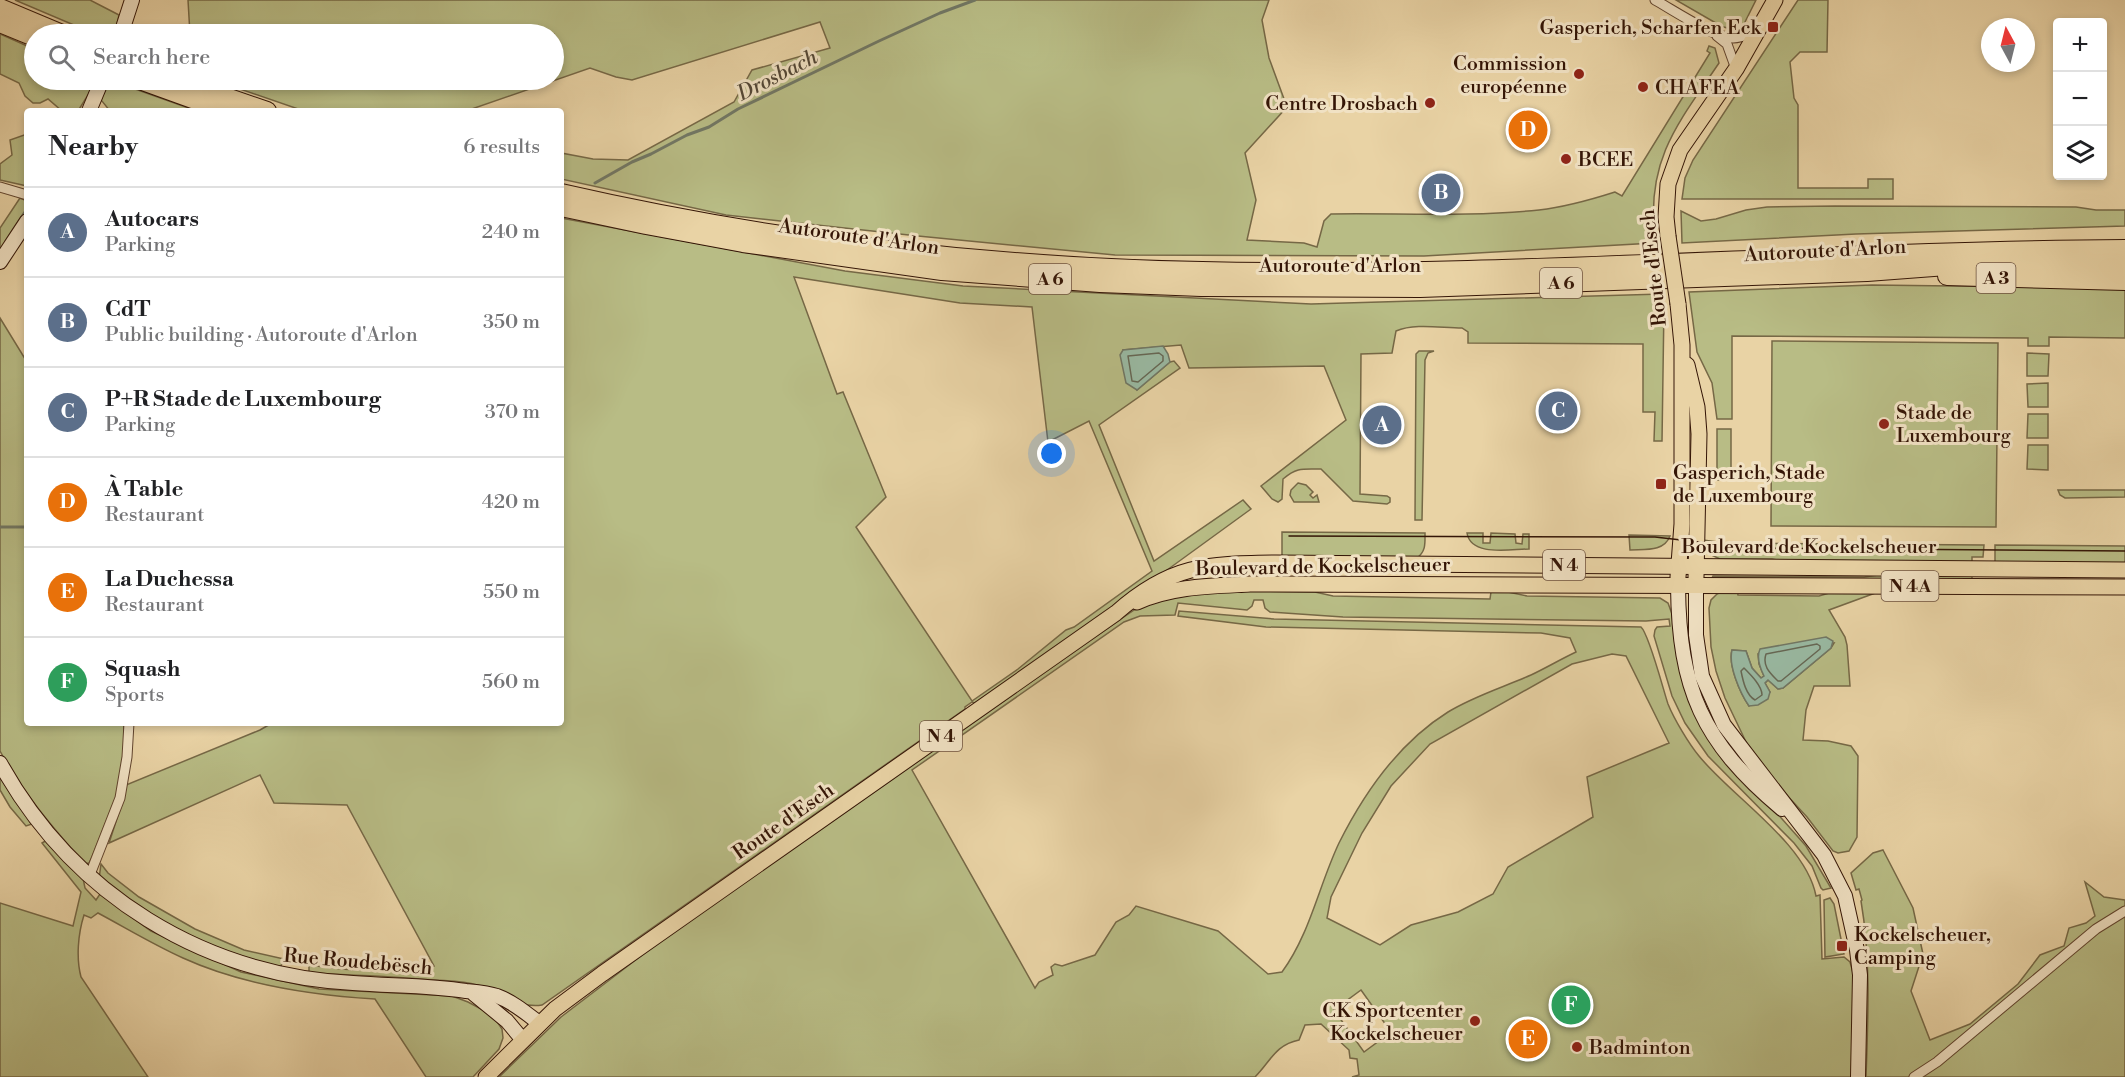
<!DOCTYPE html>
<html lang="en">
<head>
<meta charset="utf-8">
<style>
	body { margin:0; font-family:"Libre Bodoni",serif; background:#f6f6f6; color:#202124 }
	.controls { position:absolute; right:18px; top:18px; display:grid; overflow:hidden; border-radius:6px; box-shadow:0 3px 9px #0003 }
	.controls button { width:54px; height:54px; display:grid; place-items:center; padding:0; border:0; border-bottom:2px solid #e0e0e0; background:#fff; color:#202124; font:30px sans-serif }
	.compass { position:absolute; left:1981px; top:18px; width:54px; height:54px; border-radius:50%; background:#fff; box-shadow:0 3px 9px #0003; rotate:353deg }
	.you { position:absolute; left:1052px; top:454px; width:21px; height:21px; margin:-15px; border:4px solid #fff; border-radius:50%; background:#1a73e8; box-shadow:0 0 0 9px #1a73e833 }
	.badge { display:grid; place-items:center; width:39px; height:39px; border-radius:50%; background:#db2777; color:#fff; font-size:20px; font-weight:700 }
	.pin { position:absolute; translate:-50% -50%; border:3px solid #fff; box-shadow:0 2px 6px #0006 }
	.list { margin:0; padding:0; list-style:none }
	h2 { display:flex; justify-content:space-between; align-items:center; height:78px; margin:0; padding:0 24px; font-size:26px }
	h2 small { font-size:20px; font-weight:400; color:#757577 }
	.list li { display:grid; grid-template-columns:39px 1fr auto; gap:18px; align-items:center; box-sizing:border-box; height:90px; padding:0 24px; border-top:2px solid #e0e0e0 }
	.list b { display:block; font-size:22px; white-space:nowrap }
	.list p { margin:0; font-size:20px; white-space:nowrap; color:#757577 }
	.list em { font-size:20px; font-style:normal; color:#757577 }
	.icon { flex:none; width:33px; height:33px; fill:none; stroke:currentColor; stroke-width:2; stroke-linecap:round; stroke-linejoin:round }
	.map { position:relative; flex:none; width:2125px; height:1077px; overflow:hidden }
	.search { position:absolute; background:#fff; box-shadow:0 3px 9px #0003; left:24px; top:24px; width:540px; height:66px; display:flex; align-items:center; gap:15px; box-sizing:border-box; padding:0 21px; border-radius:33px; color:#757577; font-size:22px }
	.panel { position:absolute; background:#fff; box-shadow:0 3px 9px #0003; left:24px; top:108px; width:540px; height:618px; border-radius:6px }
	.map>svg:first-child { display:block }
	.green { fill:#b8bc85; stroke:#766846; stroke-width:1.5; fill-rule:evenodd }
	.water { fill:#99b9a2; stroke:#717764; stroke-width:1.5 }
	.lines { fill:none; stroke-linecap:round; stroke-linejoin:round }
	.shore { stroke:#666754; stroke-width:1.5 }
	.stream { stroke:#717764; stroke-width:3 }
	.street-casing { stroke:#61442e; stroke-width:11 }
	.secondary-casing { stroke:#341506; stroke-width:16 }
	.primary-casing { stroke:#341506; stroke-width:17 }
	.highway-casing { stroke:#341506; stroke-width:20 }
	.street { stroke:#f1e2c4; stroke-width:9 }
	.secondary { stroke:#f1e2c4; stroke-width:14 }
	.primary { stroke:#e9d3a5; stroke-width:15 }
	.highway { stroke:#e9d3a5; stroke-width:18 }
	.tram { stroke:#341506; stroke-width:1.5 }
	.primary-bridge-casing { stroke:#341506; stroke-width:17; stroke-linecap:butt }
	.primary-bridge { stroke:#e9d3a5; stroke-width:15 }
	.poi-dot { fill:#8f2418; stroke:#f1e2c4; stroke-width:2 }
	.labels { text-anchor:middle; stroke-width:6; stroke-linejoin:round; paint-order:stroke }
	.shield { fill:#f1e2c4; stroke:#6d523f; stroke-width:1.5 }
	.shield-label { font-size:18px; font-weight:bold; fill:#341506 }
	.poi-label { font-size:20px; fill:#341506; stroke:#f1e2c4; text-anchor:start }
	.street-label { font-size:20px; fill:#341506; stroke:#f1e2c4 }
	.water-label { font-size:21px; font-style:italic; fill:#524635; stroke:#f1e2c4 }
</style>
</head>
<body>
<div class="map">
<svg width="2125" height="1077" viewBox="0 0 2125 1077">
	<rect width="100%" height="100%" fill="#e9d3a5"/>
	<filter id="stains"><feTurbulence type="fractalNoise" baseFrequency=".00333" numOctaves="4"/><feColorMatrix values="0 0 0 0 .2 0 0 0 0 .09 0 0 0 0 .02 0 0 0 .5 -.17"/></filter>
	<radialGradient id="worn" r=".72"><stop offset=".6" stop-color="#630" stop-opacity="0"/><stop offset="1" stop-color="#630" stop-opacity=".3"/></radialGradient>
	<g class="green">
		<path d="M15,0H90L119,15L117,24L147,34H95Z"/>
		<path d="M188,0H1269L1262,20L1269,58L1287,107L1245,153L1256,200L1247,240L1304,243L1317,247L1324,221L1331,214C1400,213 1470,217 1539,210C1565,207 1590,200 1615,192L1622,196L1710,53L1707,51L1709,46L1715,48L1719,63C1680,121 1648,156 1654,231C1655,237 1653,237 1654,243L1424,256L1115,255L918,236L726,215L561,179V153L593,159L628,160L734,102L752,70L830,48L820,22L632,80L616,77L590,68L466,111H304L214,80H554V34H190Z"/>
		<path d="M1676,0H1756L1743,26L1733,30L1721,26Z"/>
		<path d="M1798,0H1828L1827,52H1800L1790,62L1794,98L1798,105V188H1868V179H1893V199H1682L1685,178L1693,160Z"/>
		<path d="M0,34L34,49V80H110L197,111H110L102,101L88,95L78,111H62L48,99L40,103H33L25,96L19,83L0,74Z"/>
		<path d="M27,134V186L0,180V164L12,155L10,140Z"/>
		<path d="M20,198L27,201V209L0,251V228Z"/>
		<path d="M1835,206L2076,207L2096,210H2125V226L1856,234L1682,243L1681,211L1701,221L1716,219L1746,210L1767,207Z"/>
		<path d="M561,218L845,271L963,286L1311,304L1662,294L1664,305L1662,441H1654L1655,412H1643V344L1468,343V332L1462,328C1441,328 1415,323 1396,331L1392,353L1361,354L1360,494L1387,496L1390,498V502L1387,504L1353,501L1321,469C1303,469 1297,467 1283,479L1282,499L1278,502L1272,499L1261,486L1346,420L1324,366L1189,368L1181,345L1123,350L1137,390L1170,362L1174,361L1180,368L1099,425L1154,561L1243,500L1251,509L1090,626L975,703L972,702L965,707V709L542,1005C520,1009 498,992 477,985C464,981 448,981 435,980C393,976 351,975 309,973V965C349,971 394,973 434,966L347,805L274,803L260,775L109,843L123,800L126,785L260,730L272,723H561ZM794,277L960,303L1032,307L1048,442L1089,421L1152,571L1074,627L1066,630L1018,669L972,701L856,527L886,497L843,392L837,394Z"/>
		<path d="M1872,285L2125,288V338L2049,337V346H2028V338L1732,336V419H1717L1712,383L1697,352L1689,292Z"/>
		<path d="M0,318L27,362V723H124V761L116,797L92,857L89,863L85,864C53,828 23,793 0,751Z"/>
		<path d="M1772,341L1998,343L1996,527L1771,526Z"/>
		<path d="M1419,351H1434L1428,353L1425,360L1422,520H1415L1416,354Z"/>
		<path d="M2027,353L2049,354L2048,376H2027Z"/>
		<path d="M2048,383V407H2028L2027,384Z"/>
		<path d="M2028,414H2048V438H2027Z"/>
		<rect x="1717" y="429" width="14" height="51"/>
		<path d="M2028,445H2048V470L2027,469Z"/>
		<path d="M1298,483L1306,485L1313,492L1310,495L1313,498L1317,495L1319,502H1294L1290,495L1291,490Z"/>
		<path d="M2058,490H2125V497L2065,498L2060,495Z"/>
		<path d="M1282,532L1425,533C1425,544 1426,551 1417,558L1282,560Z"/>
		<path d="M1467,533H1483V543H1490L1491,533L1515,534L1516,543L1522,544L1523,534H1529V549C1510,549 1471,557 1467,533Z"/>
		<path d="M1629,535L1670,536C1664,552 1645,549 1630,550Z"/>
		<path d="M1703,540L1725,543L1984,545L1983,557H1972V565L1794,563L1772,559H1720L1707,553Z"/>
		<path d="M1995,545L2125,546V566L1995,565Z"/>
		<path d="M1886,574H1972V582L1712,578L1713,576L1864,577Z"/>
		<path d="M1737,589L1738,595L1819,596L1836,591L1878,592L1829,610L1845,637L1847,645L1850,686H1814L1806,710L1803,740L1828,741L1851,746L1858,756L1857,837L1849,851L1838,853L1833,851L1807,817L1760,766L1747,744L1725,698L1716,671L1711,647L1709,608L1711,600L1717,594L1723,591ZM1834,643L1831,648L1783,688L1778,689L1768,680L1765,683L1770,692L1749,706C1740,693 1728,665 1732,650L1746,651L1752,668L1761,678L1764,676L1759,664L1758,654Z"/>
		<path d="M1207,590L1315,592L1333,596L1490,599L1491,592H1508L1527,596L1660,598L1668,603L1672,614L1676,652L1735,766L1806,846L1831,888L1823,890L1821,888L1812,866L1794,843L1708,756L1685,723L1672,696L1654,636L1655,630L1657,627L1670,626L1669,619L1646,621L1343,617L1270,612L1265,608L1263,600H1254L1252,606L1247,610L1178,603L1175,615L1140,616L1124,622L912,770L1035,988L1039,982L1053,975L1051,967L1055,964L1062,966L1095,955L1116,922L1129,915L1136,906L1218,931L1268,974L1282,972C1310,934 1319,885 1339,843C1364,793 1400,742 1448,712C1474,696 1504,687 1531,675C1546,668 1561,659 1576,652L1570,638L1541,633L1266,627L1178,616L1179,611L1274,619L1641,627C1649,634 1663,689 1668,704C1674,719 1689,744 1699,756C1732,797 1806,843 1816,896L1820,895L1822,959L1844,957L1850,962L1854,976L1852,1077H1352L1359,1075L1357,1059L1350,1058L1349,1050L1321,1024L1305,1025L1299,1040C1275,1045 1271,1061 1255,1077H499L561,1017L650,949L1109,627L1149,600ZM1612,654L1626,656L1669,743L1587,777L1593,817L1508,867L1493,894L1458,912L1411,925L1380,945L1327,918L1331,897L1362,833L1391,786L1430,744L1572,664ZM1361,990L1391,1032L1364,1052L1334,1010Z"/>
		<path d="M0,763L38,822L26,826L10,807L0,790Z"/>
		<path d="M47,840L83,878L85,888L96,900L100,894L151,931L241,972L319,989L452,996L468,1002L483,1010L496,1020L502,1029L503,1038L499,1049L473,1077H426L375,999C310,995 242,985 183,958C154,945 126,928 98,913L91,918L84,915C78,934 76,958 81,977L148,1077H0V903L73,926L81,892L42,843Z"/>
		<path d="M1883,850L1913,908L1923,954L1911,991L1930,1040L1970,1024L2018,984L2040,955L2064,946L2069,928L2086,923L2095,916L2085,882L2104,897L2125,900V1077H1866C1868,1018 1871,959 1861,901L1862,900L1859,889L1856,890L1851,873L1873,853Z"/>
		<path d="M101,864L108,873L139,897L195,929L244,950L284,959L280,968C251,960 221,951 193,938C159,923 129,900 99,879Z"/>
		<path d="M1830,898L1834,904L1844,954L1825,957L1824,900Z"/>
	</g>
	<g class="water">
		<path d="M1163,346L1168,354L1170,362L1137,390L1126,383L1120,355L1123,350Z"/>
		<path d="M1826,637L1833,641L1831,648L1783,688L1778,689L1768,680L1765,683L1770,692L1768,699L1758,705L1749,706C1740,693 1728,665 1732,650L1746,651L1752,668L1761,678L1764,676C1760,668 1756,658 1760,649Z"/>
	</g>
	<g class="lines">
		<g class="shore">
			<path d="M1159,353L1163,356V361L1138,382L1132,381L1128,356Z"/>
			<path d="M1817,644L1820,646V649L1781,681H1778C1770,673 1762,666 1766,654Z"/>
			<path d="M1744,668C1751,675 1762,686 1762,695L1755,700C1746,695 1743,681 1741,671Z"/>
		</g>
		<g class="stream">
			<path d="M595,183L632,162L651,154L687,135L709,127L738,109L879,41L940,13L975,0"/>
			<path d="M6,241L27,209"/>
			<path d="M0,527H27"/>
		</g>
		<g class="street-casing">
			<g id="street">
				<path d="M1655,0C1673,10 1715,38 1733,38C1741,38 1749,34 1756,31"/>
				<path d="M1717,36L1727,44L1736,69"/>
				<path d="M0,187L27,195"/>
				<path d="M93,880L91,872L120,798L127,757L129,723"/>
				<path d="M1914,1077L1937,1062L2096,929L2125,911"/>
			</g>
		</g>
		<g class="secondary-casing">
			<g id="secondary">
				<path d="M121,34L132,0"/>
				<path d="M89,111L102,80"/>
				<path d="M0,262L27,221"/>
				<path d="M1678,586C1679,689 1702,742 1782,809"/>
				<path d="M1696,586V635L1702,676L1724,725L1824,855L1845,896L1857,950L1860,975L1858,1077"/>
				<path d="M0,763C73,895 203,975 353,983C391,986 429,985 466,991C476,992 488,993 497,996C513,1002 526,1013 539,1023"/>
				<path d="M474,994L507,1021L522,1039"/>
			</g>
		</g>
		<g class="primary-casing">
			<g id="primary">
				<path d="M1668,236L1666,217L1668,184L1680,150L1736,69L1775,0"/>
				<path d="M1678,304L1682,345V524L1678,577"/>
				<path d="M1687,365L1697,407L1699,434L1696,577"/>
				<path d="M1137,602C1172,586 1212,586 1250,584L2125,587"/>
				<path d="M486,1077L555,1009L602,974L1116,613C1171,564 1207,564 1276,563L2125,570"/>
			</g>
		</g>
		<g class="highway-casing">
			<g id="highway">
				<path d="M0,8L62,34"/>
				<path d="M0,23L34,37"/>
				<path d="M140,80L226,111"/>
				<path d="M177,80L267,111"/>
				<path d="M561,193C771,241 986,267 1202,271C1510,278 1817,251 2125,249"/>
				<path d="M561,207L646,225L743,243L942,271L1100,283L1201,287L1420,288L1867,272L1960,265L2125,263"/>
				<path d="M1947,276L2125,281"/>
			</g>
		</g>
		<use href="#street" class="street"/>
		<use href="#secondary" class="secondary"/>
		<use href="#primary" class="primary"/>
		<use href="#highway" class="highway"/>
		<path class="tram" d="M1289,536L1655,537L1751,548L2125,551"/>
		<g class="primary-bridge-casing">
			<path id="primary-bridge" d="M1668,236L1678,304"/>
		</g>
		<use href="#primary-bridge" class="primary-bridge"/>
	</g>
	<g class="poi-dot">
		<rect x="1767" y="21" width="12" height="12" rx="3"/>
		<circle cx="1579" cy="74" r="6"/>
		<circle cx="1643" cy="87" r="6"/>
		<circle cx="1430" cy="103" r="6"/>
		<circle cx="1566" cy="159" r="6"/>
		<circle cx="1884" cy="424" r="6"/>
		<rect x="1655" y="478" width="12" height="12" rx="3"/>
		<rect x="1836" y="940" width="12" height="12" rx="3"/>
		<circle cx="1475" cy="1021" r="6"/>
		<circle cx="1577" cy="1047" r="6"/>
	</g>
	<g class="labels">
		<g class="shield">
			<rect x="1976.5" y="263" width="39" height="30" rx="4.5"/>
			<rect x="1029" y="264" width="42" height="30" rx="4.5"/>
			<rect x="1540" y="268" width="42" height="30" rx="4.5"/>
			<rect x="1543" y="550" width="42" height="30" rx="4.5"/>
			<rect x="1881.5" y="571" width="57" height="30" rx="4.5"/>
			<rect x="920" y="721" width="42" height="30" rx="4.5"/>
		</g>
		<g class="shield-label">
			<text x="1996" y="284">A 3</text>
			<text x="1050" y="285">A 6</text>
			<text x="1561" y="289">A 6</text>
			<text x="1564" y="571">N 4</text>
			<text x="1910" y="592">N 4A</text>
			<text x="941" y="742">N 4</text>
		</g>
		<g class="poi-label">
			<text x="1761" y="34" text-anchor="end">Gasperich, Scharfen Eck</text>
			<text x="1567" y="70" text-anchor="end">Commission<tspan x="1567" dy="23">européenne</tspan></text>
			<text x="1655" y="94">CHAFEA</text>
			<text x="1418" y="110" text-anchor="end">Centre Drosbach</text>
			<text x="1578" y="166">BCEE</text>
			<text x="1896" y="419">Stade de<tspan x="1896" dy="23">Luxembourg</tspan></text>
			<text x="1673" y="479">Gasperich, Stade<tspan x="1673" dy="23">de Luxembourg</tspan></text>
			<text x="1854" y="941">Kockelscheuer,<tspan x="1854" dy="23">Camping</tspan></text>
			<text x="1463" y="1017" text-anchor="end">CK Sportcenter<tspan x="1463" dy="23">Kockelscheuer</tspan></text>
			<text x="1589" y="1054">Badminton</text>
		</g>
		<g class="street-label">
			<text transform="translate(859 236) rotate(8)" y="7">Autoroute d'Arlon</text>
			<text transform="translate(1825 250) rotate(-3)" y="7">Autoroute d'Arlon</text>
			<text x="1340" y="272">Autoroute d'Arlon</text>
			<text transform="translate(1653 268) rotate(-96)" y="7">Route d'Esch</text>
			<text x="1809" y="553">Boulevard de Kockelscheuer</text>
			<text transform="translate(1323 566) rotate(-1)" y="7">Boulevard de Kockelscheuer</text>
			<text transform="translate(783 821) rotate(-35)" y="7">Route d'Esch</text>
			<text transform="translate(358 961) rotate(5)" y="7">Rue Roudebësch</text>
		</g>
		<g class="water-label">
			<text transform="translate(777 75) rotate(-27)" y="7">Drosbach</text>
		</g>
	</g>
	<rect width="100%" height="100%" filter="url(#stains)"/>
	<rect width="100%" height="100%" fill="url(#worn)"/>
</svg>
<div class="controls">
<button>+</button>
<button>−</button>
<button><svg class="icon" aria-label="layers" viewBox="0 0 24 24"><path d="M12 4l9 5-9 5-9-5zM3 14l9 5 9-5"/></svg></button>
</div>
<svg class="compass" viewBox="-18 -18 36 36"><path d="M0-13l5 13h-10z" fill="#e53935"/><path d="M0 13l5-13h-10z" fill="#757577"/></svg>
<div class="you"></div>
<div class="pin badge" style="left:1382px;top:425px;background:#5c6f8a">A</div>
<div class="pin badge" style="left:1441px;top:193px;background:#5c6f8a">B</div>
<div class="pin badge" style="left:1558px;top:411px;background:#5c6f8a">C</div>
<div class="pin badge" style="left:1528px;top:130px;background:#e8710a">D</div>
<div class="pin badge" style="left:1528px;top:1039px;background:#e8710a">E</div>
<div class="pin badge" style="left:1571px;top:1005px;background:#2e9e5b">F</div>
<div class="search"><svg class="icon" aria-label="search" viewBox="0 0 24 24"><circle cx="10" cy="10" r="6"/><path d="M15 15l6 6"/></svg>Search here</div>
<section class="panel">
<h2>Nearby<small>6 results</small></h2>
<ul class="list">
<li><span class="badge" style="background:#5c6f8a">A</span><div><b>Autocars</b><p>Parking</p></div><em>240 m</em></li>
<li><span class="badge" style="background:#5c6f8a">B</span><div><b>CdT</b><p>Public building · Autoroute d'Arlon</p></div><em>350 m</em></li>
<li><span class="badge" style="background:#5c6f8a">C</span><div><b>P+R Stade de Luxembourg</b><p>Parking</p></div><em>370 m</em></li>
<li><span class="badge" style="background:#e8710a">D</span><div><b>À Table</b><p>Restaurant</p></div><em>420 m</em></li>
<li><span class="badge" style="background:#e8710a">E</span><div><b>La Duchessa</b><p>Restaurant</p></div><em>550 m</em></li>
<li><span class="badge" style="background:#2e9e5b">F</span><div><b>Squash</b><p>Sports</p></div><em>560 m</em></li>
</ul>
</section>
</div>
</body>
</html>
